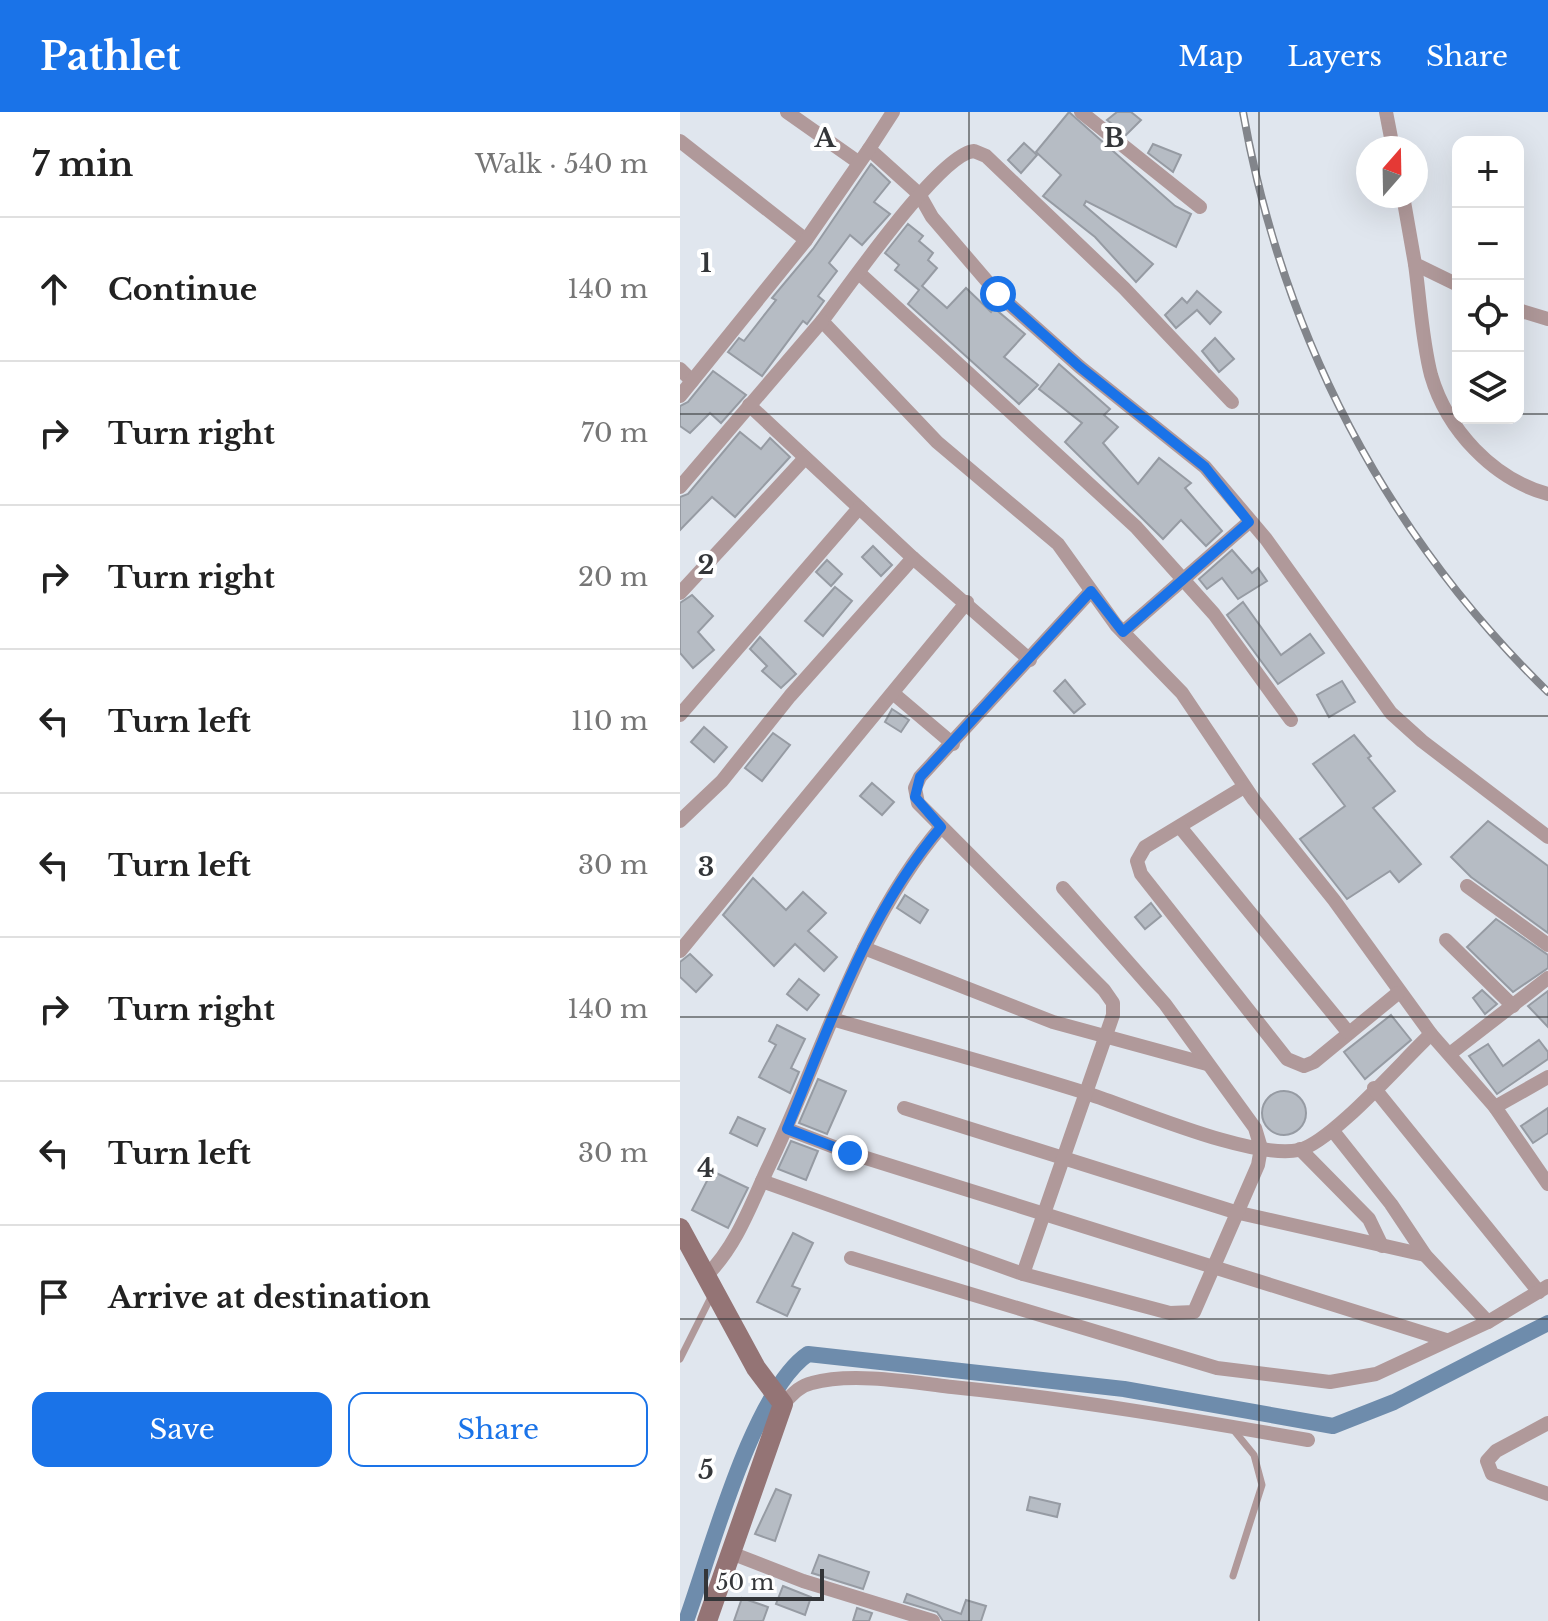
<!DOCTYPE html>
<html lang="en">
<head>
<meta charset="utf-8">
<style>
	body { margin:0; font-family:"Libre Baskerville",serif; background:#f6f6f6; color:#222 }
	.controls { position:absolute; right:24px; top:24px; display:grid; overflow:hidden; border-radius:16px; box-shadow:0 8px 32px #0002 }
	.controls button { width:72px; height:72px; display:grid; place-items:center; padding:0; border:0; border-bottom:2px solid #e0e0e0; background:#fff; color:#222; font:40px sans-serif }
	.compass { position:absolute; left:676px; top:24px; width:72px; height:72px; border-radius:50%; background:#fff; box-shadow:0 8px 32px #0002; rotate:20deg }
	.scale { position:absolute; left:24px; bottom:20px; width:120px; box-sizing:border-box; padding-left:8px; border:4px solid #343639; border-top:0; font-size:22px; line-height:28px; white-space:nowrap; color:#343639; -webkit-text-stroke:6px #fff; paint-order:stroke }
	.stop { position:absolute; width:24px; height:24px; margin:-18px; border:6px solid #1a73e8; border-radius:50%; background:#fff }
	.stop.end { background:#1a73e8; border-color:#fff; box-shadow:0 2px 8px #0008 }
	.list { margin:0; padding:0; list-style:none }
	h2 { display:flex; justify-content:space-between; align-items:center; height:104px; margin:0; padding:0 32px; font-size:34px }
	h2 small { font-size:26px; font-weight:400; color:#767676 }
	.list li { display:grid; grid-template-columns:52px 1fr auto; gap:24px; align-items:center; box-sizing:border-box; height:144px; padding:0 32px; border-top:2px solid #e0e0e0 }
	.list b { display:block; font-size:30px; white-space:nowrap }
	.list em { font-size:26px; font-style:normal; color:#767676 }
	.actions { display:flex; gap:16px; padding:24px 32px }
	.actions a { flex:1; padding:18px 0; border:2px solid #1a73e8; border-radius:16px; text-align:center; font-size:28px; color:#1a73e8 }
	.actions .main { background:#1a73e8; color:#fff }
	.icon { flex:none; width:44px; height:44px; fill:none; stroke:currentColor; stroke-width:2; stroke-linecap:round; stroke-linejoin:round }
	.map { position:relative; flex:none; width:868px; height:1509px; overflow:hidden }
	header { display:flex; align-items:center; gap:48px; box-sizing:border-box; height:112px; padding:0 40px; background:#1a73e8; color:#fff }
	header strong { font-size:38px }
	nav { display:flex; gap:44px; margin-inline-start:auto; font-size:28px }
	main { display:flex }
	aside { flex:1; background:#fff }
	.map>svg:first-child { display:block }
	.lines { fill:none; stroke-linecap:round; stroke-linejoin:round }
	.canal { stroke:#6e8cac; stroke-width:16 }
	.building { fill:#b6bcc4; stroke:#969ba3; stroke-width:2 }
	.lane { stroke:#b0999a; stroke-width:7 }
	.street { stroke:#b0999a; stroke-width:14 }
	.secondary { stroke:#947475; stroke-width:20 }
	.rail-casing { stroke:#82858b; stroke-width:8 }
	.rail { stroke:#fff; stroke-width:5; stroke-dasharray:15; stroke-linecap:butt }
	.route { stroke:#1a73e8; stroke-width:10 }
	.grid { fill:none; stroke:#343639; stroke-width:2; stroke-opacity:0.55 }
	.grid-label { font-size:26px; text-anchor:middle; font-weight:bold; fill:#343639; stroke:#fff; stroke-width:8; stroke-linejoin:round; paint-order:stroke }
</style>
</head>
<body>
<header>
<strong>Pathlet</strong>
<nav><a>Map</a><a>Layers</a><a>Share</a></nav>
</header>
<main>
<aside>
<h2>7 min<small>Walk · 540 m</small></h2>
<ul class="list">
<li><svg class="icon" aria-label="ahead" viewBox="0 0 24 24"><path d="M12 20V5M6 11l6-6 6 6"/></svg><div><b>Continue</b></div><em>140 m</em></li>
<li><svg class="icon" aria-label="right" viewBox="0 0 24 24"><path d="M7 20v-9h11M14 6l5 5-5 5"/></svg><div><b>Turn right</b></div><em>70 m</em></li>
<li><svg class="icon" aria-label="right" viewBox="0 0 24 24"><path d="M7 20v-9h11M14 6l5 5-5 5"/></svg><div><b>Turn right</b></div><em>20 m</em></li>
<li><svg class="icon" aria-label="left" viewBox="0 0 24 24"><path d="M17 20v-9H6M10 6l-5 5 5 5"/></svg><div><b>Turn left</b></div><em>110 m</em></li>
<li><svg class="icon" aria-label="left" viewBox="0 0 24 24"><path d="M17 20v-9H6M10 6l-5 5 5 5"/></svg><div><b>Turn left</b></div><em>30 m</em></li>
<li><svg class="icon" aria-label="right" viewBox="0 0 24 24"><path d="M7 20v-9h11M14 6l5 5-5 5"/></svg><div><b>Turn right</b></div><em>140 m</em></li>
<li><svg class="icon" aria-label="left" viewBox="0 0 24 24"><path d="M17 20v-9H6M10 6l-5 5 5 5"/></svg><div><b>Turn left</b></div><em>30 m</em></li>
<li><svg class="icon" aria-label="arrive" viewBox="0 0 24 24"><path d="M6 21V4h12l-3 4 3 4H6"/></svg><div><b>Arrive at destination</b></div></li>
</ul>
<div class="actions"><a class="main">Save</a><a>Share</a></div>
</aside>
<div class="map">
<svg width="868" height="1509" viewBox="0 0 868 1509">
	<rect width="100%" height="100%" fill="#e0e6ee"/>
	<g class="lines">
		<path class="canal" d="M6,1509C30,1443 73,1279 128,1242L444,1277L653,1314L714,1290L868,1211"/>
	</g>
	<g class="building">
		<path d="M389,0L495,94L511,102L496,135L406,89L404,93L473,152L456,170L415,125L363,84L381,63L356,40Z"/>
		<path d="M437,0H451L461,8L446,23L427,8Z"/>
		<path d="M344,31L357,43L341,61L328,48Z"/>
		<path d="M473,32L501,43L493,60L468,41Z"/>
		<path d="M191,52L210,70L194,90L210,102L182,133L170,123L149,151L157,159L138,184L144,189L127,212L123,209L82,264L48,240L59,226L64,229L96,188L92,186L133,137Z"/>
		<path d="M228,112L243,124L239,129L253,141L248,148L257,156L242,174L267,196L286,176L311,200L314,196L345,222L324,245L358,273L339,292L228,192L239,178L215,158L219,153L205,141Z"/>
		<path d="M517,179L541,200L530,212L517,198L496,216L485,203L502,186L507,191Z"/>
		<path d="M535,226L554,247L539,260L522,239Z"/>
		<path d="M379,252L430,297L424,303L438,315L423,331L458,372L479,346L511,371L505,376L542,419L526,434L501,408L483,427L385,330L402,311L359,277Z"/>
		<path d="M33,259L66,283L41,311L30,301L10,321L0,314V294L8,290Z"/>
		<path d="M60,320L81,337L90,326L110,345L55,405L32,385L0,418V385L8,382Z"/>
		<path d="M193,434L212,453L201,464L182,445Z"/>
		<path d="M552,438L572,461L578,456L587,469L558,487L542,466L527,477L519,467Z"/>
		<path d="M147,448L162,462L151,474L136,460Z"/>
		<path d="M155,475L172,489L143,524L125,509Z"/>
		<path d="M12,483L33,504L18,520L34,538L13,556L0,541V491Z"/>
		<path d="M563,490L601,543L630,522L644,541L598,572L547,503Z"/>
		<path d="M80,525L116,562L101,576L82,559L87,554L70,537Z"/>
		<path d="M385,568L405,592L394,601L374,579Z"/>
		<path d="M662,569L675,590L649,605L637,583Z"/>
		<path d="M212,597L229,608L221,620L205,610Z"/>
		<path d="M24,615L47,635L34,650L11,630Z"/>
		<path d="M93,621L110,633L82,669L65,656Z"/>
		<path d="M674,623L691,644L688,646L715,679L693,696L741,752L719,770L710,759L667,787L620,727L665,694L633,652Z"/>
		<path d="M192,671L214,690L202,703L180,684Z"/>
		<path d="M808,709L868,754V821L791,765L771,745Z"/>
		<path d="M73,766L106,798L123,780L146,801L128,819L157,845L144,859L115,832L94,854L43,803Z"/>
		<path d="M225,783L248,798L240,811L217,796Z"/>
		<path d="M471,791L481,804L465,817L455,805Z"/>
		<path d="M816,807L868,843V856L833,880L787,835Z"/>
		<path d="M10,842L32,863L16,880L0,865V850Z"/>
		<path d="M119,867L139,883L127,898L107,882Z"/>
		<path d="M802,878L817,892L805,902L793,886Z"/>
		<path d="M868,879V915L848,894Z"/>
		<path d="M711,903L731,928L685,967L664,940Z"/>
		<path d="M97,913L125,927L111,956L119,960L110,981L79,965L96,933L89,929Z"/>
		<path d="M859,928L868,940V947L817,982L789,944L808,932L823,954Z"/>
		<path d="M138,967L166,979L147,1022L119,1011Z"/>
		<circle cx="604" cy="1001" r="22"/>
		<path d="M868,996V1021L853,1031L841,1014Z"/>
		<path d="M58,1005L85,1017L77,1034L50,1021Z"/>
		<path d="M111,1029L138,1039L126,1068L98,1057Z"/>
		<path d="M32,1059L68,1076L48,1116L12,1098Z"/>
		<path d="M113,1121L133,1131L112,1174L120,1177L107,1204L77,1190Z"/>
		<path d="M96,1377L111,1383L95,1429L75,1422Z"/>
		<path d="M350,1385L380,1392L377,1405L347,1398Z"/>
		<path d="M139,1443L189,1460L183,1477L132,1461Z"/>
		<path d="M103,1474L131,1485L125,1503L96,1492Z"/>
		<path d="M227,1482L281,1502L286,1488L306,1494L301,1509H263L257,1500L224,1490Z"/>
		<path d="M62,1486L88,1495L83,1509H54Z"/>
		<path d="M177,1496L192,1501L189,1509H173Z"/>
	</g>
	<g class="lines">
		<g class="lane">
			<path d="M0,1247L33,1181"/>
			<path d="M552,1316L574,1343L582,1373L553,1464"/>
		</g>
		<g class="street">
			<path d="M107,0L178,50"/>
			<path d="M213,0L189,37L239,82L252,105L318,182L400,255L525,355L586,427L711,601L742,629L868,725"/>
			<path d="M401,0L520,95"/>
			<path d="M706,0L713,36"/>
			<path d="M0,29L126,128"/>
			<path d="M723,84L735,152L778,173"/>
			<path d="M735,152C740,188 742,228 751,263C767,318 813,367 868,382"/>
			<path d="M179,161L456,415L534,502L611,608"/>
			<path d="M838,198L868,207"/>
			<path d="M0,257L12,269"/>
			<path d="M0,284L126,128L189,37"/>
			<path d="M552,290L444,176L306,44L294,39C259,42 167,177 142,209L257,330L378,432L436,513L502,581L574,688L654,788L751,922L815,995L868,1072"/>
			<path d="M69,293L233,446L350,548"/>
			<path d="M0,375L142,209"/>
			<path d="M0,481L125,346"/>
			<path d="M443,520L569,410"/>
			<path d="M214,582L273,632"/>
			<path d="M0,603L179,396"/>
			<path d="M564,675L465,735L457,749L461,762L607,947L624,954L634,950L718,881"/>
			<path d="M0,709L42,669L110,584L233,446"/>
			<path d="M500,715L668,920"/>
			<path d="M787,774L868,833"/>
			<path d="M766,828L833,894"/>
			<path d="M184,836L373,910L527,952"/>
			<path d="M0,839L287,490"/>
			<path d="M152,907C238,932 324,955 409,982C458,998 573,1048 619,1038C652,1030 723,948 751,922"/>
			<path d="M771,941L868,866"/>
			<path d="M694,976L859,1180"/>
			<path d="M815,995L868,965"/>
			<path d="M224,996L555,1100L745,1143"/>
			<path d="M107,1017L170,1041L766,1228"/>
			<path d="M653,1019L711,1092L745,1143L808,1210"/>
			<path d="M620,1037L689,1107L702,1134"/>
			<path d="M82,1069L343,1162L490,1201L514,1200L578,1053L581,1036L575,1016L485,892L383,776"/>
			<path d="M171,1146L537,1256L650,1270L696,1262L808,1210L868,1174"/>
			<path d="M343,1162L433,903V891L424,878L238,691L235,676L240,665L411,479"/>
			<path d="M27,1163C56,1134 70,1095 87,1058C143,942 177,814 261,715"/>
			<path d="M103,1292C112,1283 119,1274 132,1271C171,1260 231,1270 272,1275C392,1287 509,1307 628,1328"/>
			<path d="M868,1311L816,1339L807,1349L812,1362L868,1382"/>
			<path d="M51,1441L123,1469L253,1509"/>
		</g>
		<path class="secondary" d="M0,1116L76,1256L103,1292L27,1509"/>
		<g class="rail-casing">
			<path id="rail" d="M563,0C603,224 705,421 868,580"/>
		</g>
		<use href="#rail" class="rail"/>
	</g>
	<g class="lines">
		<path class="route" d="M170,1041L107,1017C150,912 187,802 261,715L235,685L240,665L411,479L443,520L569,410L525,355L400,255L318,182"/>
	</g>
	<path class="grid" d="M289,0V1509M579,0V1509M0,302H778M838,302H868M0,604H868M0,905H868M0,1207H868"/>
	<g class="grid-label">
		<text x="145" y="35">A</text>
		<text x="434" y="35">B</text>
		<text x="26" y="160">1</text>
		<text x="26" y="462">2</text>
		<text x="26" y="764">3</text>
		<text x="26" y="1065">4</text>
		<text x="26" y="1367">5</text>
	</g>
</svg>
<div class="controls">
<button>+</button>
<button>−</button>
<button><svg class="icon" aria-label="locate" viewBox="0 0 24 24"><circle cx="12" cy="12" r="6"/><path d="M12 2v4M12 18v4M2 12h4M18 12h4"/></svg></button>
<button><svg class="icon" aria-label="layers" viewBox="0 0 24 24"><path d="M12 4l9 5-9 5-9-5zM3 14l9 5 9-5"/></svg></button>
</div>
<svg class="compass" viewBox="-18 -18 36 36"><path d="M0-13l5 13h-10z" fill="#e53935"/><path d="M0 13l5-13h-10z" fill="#767676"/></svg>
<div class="scale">50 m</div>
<div class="stop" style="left:318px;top:182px"></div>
<div class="stop end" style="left:170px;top:1041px"></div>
</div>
</main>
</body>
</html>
